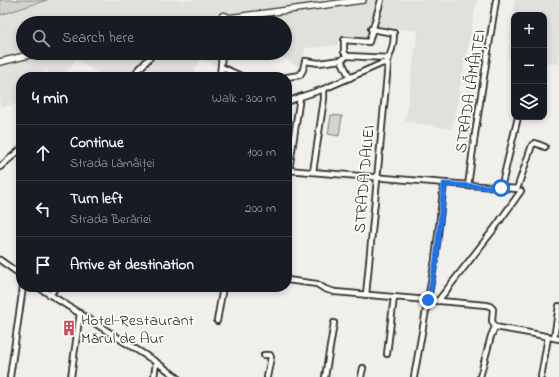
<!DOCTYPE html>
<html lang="en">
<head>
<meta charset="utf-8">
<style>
	body { margin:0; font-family:"Indie Flower",sans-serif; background:#20242c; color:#f1f3f6 }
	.controls { position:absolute; right:12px; top:12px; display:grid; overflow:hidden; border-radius:8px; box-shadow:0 2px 6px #0003 }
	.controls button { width:36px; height:36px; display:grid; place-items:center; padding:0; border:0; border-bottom:1px solid #363941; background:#171b24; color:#f1f3f6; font:20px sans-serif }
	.stop { position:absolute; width:12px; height:12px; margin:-9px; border:3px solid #1a73e8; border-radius:50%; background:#fff }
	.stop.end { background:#1a73e8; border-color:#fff; box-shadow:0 1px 4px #0008 }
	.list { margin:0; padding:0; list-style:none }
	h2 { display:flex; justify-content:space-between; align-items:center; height:52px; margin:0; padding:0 16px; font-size:17px }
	h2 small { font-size:13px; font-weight:400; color:#9ea1a6 }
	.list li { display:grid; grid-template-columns:26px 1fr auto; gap:12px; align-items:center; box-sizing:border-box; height:56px; padding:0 16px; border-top:1px solid #363941 }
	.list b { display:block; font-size:15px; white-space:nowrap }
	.list p { margin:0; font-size:13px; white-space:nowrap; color:#9ea1a6 }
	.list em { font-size:13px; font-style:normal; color:#9ea1a6 }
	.icon { flex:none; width:22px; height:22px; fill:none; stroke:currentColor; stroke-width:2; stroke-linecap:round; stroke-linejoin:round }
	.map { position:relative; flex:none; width:559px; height:377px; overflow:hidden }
	.search { position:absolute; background:#171b24; box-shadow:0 2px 6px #0003; left:16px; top:16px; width:276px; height:44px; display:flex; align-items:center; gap:10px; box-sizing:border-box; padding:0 14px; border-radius:22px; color:#9ea1a6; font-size:15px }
	.panel { position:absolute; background:#171b24; box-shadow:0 2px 6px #0003; left:16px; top:72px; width:276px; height:220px; border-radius:16px }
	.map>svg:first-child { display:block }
	.built { fill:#e1e0dc }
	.green { fill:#d3d2cf; stroke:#7f7e7d }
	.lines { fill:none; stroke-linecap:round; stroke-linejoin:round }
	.minor-casing { stroke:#2b2b2b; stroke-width:8 }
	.major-casing { stroke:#2b2b2b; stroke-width:8 }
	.minor { stroke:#fdfcf7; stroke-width:4.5 }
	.major { stroke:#fdfcf7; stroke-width:5.5 }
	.route { stroke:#1a73e8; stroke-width:5 }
	.labels { text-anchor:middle; stroke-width:3.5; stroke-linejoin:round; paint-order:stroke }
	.street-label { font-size:16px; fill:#2b2b2b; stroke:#fdfcf7 }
	.poi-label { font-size:16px; fill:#2b2b2b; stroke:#fdfcf7; text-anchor:start }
</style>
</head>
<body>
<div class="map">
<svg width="559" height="377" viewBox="0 0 559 377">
	<rect width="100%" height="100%" fill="#f0efeb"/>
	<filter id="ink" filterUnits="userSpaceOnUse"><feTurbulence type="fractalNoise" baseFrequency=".025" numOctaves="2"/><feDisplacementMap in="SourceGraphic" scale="8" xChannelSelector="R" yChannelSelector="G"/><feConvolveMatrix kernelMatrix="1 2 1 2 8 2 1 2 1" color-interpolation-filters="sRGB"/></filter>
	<g filter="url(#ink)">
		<g class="built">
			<path d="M47,0H477L452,129L405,121L418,31L371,25L366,39L339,36V45L306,48L300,67L274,53H285V23H23V53H221L220,67L201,59L193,74L176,77H106L75,60L63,77H54L47,70L42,77H21V103L0,107V15Z"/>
			<path d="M515,0H559V65L544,62V15H514V58L508,57Z"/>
		</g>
		<g class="green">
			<path d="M0,0H47L0,15Z"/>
			<path d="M331,115L342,116L339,136L328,134Z"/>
		</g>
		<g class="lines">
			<g class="minor-casing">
				<g id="minor">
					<path d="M225,23V22"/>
					<path d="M371,29L394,33C394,44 392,53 386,63"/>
					<path d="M347,56L389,58"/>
					<path d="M341,60L347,56L344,52V40L369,42L381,0"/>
					<path d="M221,67L243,77"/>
					<path d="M132,77L154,53"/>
					<path d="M220,77L222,53"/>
					<path d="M287,77L300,75L303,70L305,61L319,63L341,60L350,78"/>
					<path d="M287,102L300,97"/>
					<path d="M0,167L21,149"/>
					<path d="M287,170L517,189L532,145L535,143L545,147"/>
					<path d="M289,170L300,97L324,89L383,63L388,64L366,295"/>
					<path d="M313,172L324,99V89"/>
					<path d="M468,186L475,134L496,0"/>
					<path d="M501,188L518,117"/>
					<path d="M0,260L21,275"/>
					<path d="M287,280L317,284L325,289L335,292L486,305L490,306L493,309L492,321L495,327"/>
					<path d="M38,287L156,362L177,377"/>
					<path d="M50,295L56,287"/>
					<path d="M438,301L494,229L521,191"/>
					<path d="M217,321L223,287"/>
					<path d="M554,338L559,306"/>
					<path d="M387,354L394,297"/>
					<path d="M264,355H270L271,357L267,377"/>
					<path d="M10,377L23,287"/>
					<path d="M71,377L80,313"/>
					<path d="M154,377L156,362"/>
					<path d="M325,377L334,323"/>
					<path d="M361,377L363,368"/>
					<path d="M414,377L435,260L444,183"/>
					<path d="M480,377L491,336L495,327L535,334L559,339"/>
					<path d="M541,377L548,337"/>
				</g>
			</g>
			<g class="major-casing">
				<g id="major">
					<circle cx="224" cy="19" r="3.5"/>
					<path d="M228,18L363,0"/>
					<path d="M197,23L221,19"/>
					<path d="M0,62L37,53"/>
				</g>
			</g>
			<use href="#minor" class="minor"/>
			<use href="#major" class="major"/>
		</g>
	</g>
	<g class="lines" filter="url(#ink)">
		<path class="route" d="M428,300L436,260L444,184L501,188"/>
	</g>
	<defs>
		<g id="building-bare" transform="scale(1.2)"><path d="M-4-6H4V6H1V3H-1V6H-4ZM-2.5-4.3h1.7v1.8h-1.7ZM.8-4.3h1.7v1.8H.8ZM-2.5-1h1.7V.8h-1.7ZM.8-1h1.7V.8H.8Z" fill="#d1495b" stroke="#fdfcf7" stroke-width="2.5" paint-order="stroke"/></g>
	</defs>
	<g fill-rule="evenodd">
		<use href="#building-bare" x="69" y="328"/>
	</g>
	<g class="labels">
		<g class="street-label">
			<text transform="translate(469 91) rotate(-81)" y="6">STRADA LĂMÂIȚEI</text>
			<text transform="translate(363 179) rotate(-85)" y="6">STRADA DALIEI</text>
		</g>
		<g class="poi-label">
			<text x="81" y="325">Hotel-Restaurant<tspan x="81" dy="18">Mărul de Aur</tspan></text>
		</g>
	</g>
</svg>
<div class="controls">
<button>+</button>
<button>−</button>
<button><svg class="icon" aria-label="layers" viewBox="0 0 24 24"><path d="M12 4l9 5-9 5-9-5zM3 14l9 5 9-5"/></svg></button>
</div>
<div class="stop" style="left:501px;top:188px"></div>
<div class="stop end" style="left:428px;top:300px"></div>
<div class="search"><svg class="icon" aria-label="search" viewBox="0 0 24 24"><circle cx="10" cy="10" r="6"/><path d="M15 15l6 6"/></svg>Search here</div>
<section class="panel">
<h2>4 min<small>Walk · 300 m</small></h2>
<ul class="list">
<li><svg class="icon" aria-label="ahead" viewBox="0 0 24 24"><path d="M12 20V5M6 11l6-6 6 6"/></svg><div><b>Continue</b><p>Strada Lămâiței</p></div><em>100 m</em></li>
<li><svg class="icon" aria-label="left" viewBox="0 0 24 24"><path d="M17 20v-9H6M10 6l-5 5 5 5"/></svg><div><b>Turn left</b><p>Strada Berăriei</p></div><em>200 m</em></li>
<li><svg class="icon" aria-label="arrive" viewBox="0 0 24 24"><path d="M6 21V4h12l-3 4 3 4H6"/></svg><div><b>Arrive at destination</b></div></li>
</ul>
</section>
</div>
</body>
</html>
